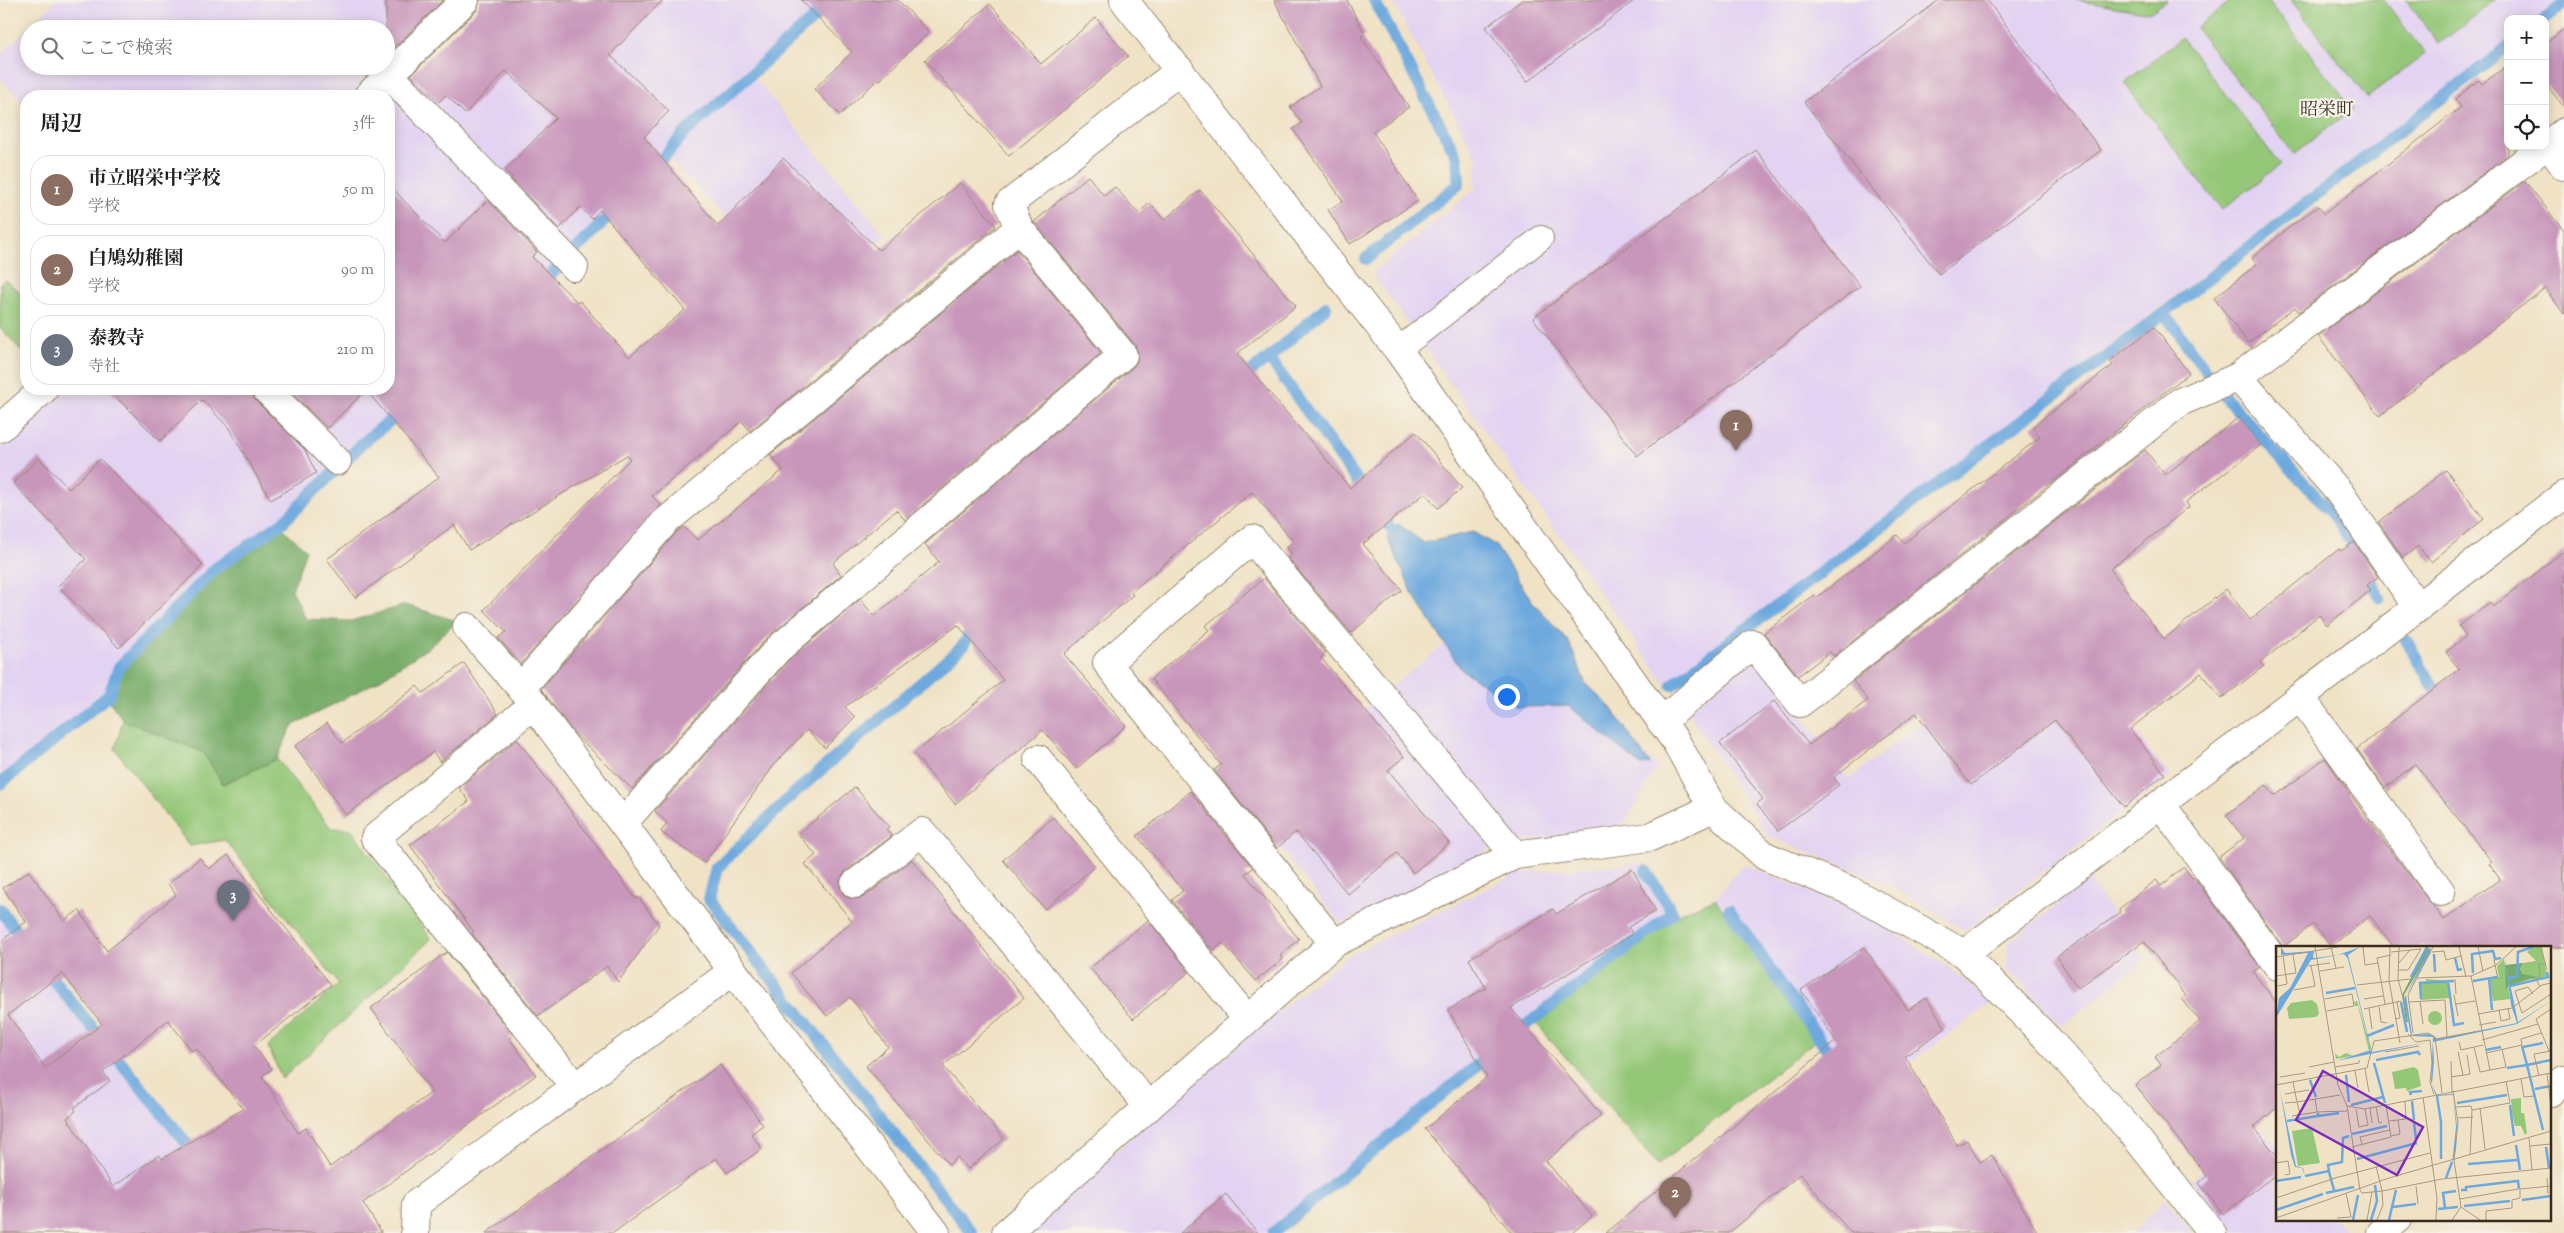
<!DOCTYPE html>
<html lang="ja">
<head>
<meta charset="utf-8">
<style>
	body { margin:0; font-family:"Sorts Mill Goudy","Noto Serif JP",serif; background:#f6f6f6; color:#222 }
	.controls { position:absolute; right:15px; top:15px; display:grid; overflow:hidden; border-radius:10px; box-shadow:0 2px 12px #0003 }
	.controls button { width:45px; height:45px; display:grid; place-items:center; padding:0; border:0; border-bottom:1px solid #e0e0e0; background:#fff; color:#222; font:25px sans-serif }
	.you { position:absolute; left:1506px; top:696px; width:18px; height:18px; margin:-12px; border:4px solid #fff; border-radius:50%; background:#1a73e8; box-shadow:0 0 0 8px #1a73e833 }
	.badge { display:grid; place-items:center; width:32px; height:32px; border-radius:50%; background:#c8321e; color:#fff; font-size:16px; font-weight:700 }
	.pin { position:absolute; translate:-50% -41px; filter:drop-shadow(0 1px 2px #0008) }
	.pin::after { content:''; position:absolute; top:26px; width:18px; height:15px; background:inherit; clip-path:polygon(0 0,100% 0,50% 100%) }
	.list { margin:0; padding:0; list-style:none }
	h2 { display:flex; justify-content:space-between; align-items:center; height:65px; margin:0; padding:0 20px; font-size:21px }
	h2 small { font-size:16px; font-weight:400; color:#767676 }
	.list li { display:grid; grid-template-columns:32px 1fr auto; gap:15px; align-items:center; box-sizing:border-box; height:70px; margin:0 10px 10px; padding:0 10px; border:1px solid #e0e0e0; border-radius:20px }
	.list b { display:block; font-size:19px; white-space:nowrap }
	.list p { margin:0; font-size:16px; white-space:nowrap; color:#767676 }
	.list em { font-size:16px; font-style:normal; color:#767676 }
	.icon { flex:none; width:28px; height:28px; fill:none; stroke:currentColor; stroke-width:2; stroke-linecap:round; stroke-linejoin:round }
	.map { position:relative; flex:none; width:2564px; height:1233px; overflow:hidden }
	.search { position:absolute; background:#fff; box-shadow:0 2px 12px #0003; left:20px; top:20px; width:375px; height:55px; display:flex; align-items:center; gap:12px; box-sizing:border-box; padding:0 18px; border-radius:28px; color:#767676; font-size:19px }
	.panel { position:absolute; background:#fff; box-shadow:0 2px 12px #0003; left:20px; top:90px; width:375px; height:305px; border-radius:20px }
	.map>svg:first-child { display:block }
	.built { fill:#e3d3f2 }
	.green { fill:#94c778; stroke:#68784b }
	.forest { fill:#77ac68; stroke:#596b43 }
	.water { fill:#6da9de; stroke:#546a7e }
	.lines { fill:none; stroke-linecap:round; stroke-linejoin:round }
	.stream { stroke:#6da9de; stroke-width:12 }
	.building { fill:#c896bb; fill-rule:evenodd }
	.lane-casing { stroke:#968672; stroke-width:26 }
	.street-casing { stroke:#968672; stroke-width:30 }
	.lane { stroke:#fff; stroke-width:24 }
	.street { stroke:#fff; stroke-width:28 }
	.labels { text-anchor:middle; stroke-width:4.5; stroke-linejoin:round; paint-order:stroke }
	.quarter-label { font-size:18px; fill:#3b2a1e; stroke:#f7f3e8 }
	.inset-river { fill:none; stroke:#6da9de; stroke-width:2.5 }
	.inset-road { fill:none; stroke:#a89882; stroke-width:1 }
	.view { fill:#7b2cbf; fill-opacity:0.15; stroke:#7b2cbf; stroke-width:2.5 }
	.inset-edge { fill:none; stroke:#3b2a1e; stroke-width:2.5 }
</style>
</head>
<body>
<div class="map">
<svg width="2564" height="1233" viewBox="0 0 2564 1233">
	<rect width="100%" height="100%" fill="#f7f3e8"/>
	<filter id="ink" filterUnits="userSpaceOnUse"><feTurbulence type="fractalNoise" baseFrequency=".02" numOctaves="2"/><feDisplacementMap in="SourceGraphic" scale="10" xChannelSelector="R" yChannelSelector="G"/><feConvolveMatrix kernelMatrix="1 2 1 2 8 2 1 2 1" color-interpolation-filters="sRGB"/></filter>
	<filter id="wash" filterUnits="userSpaceOnUse"><feTurbulence type="fractalNoise" baseFrequency=".0096" numOctaves="4" result="noise"/><feDisplacementMap in="SourceGraphic" scale="20" xChannelSelector="R" yChannelSelector="G"/><feGaussianBlur stdDeviation="1.12" result="paint"/><feColorMatrix in="noise" values="0 0 0 0 0 0 0 0 0 0 0 0 0 0 0 0 0 1.4 0 .05"/><feComposite in="paint" operator="in"/></filter>
	<g filter="url(#wash)">
		<rect width="100%" height="100%" fill="#f0e2c5"/>
		<g class="built">
			<path d="M57,0H449L386,60V29H29V66H380L348,96H26V106L0,77V55Z"/>
			<path d="M485,0H840L754,77L885,236L806,300L663,153L465,356L360,441L277,523L211,568L115,668L103,694L0,780V448L65,389H389L387,96L420,67Z"/>
			<path d="M1392,0H2561L2536,19H2508V41L1666,685L1372,273L1475,189L1477,158Z"/>
			<path d="M2052,623L2170,776L1965,931L1890,885L1768,836L1688,712L1754,653L1849,779Z"/>
			<path d="M1463,630L1658,766L1623,825L1496,846L1341,924L1245,804Z"/>
			<path d="M1647,863L1680,913L1537,1024L1281,1233H1022L1264,1023L1346,957L1520,873Z"/>
			<path d="M1743,864L1867,915L1947,966L1991,1003L1857,1102L1715,899Z"/>
			<path d="M2089,879L2145,960L2062,1026L2007,968L2008,943Z"/>
			<path d="M0,913L49,980L182,1137L246,1233H0Z"/>
			<path d="M2262,1127L2278,1146V1219H2336L2347,1233H2235L2191,1180Z"/>
			<path d="M2165,1199L2193,1233H2132Z"/>
		</g>
		<g class="green">
			<path d="M2075,0H2167L2150,13Z"/>
			<path d="M2232,0H2268L2353,109L2294,154L2196,28Z"/>
			<path d="M2291,0H2384L2425,54L2367,98Z"/>
			<path d="M2406,0H2495L2439,44Z"/>
			<path d="M2182,38L2280,165L2222,210L2124,83Z"/>
			<path d="M5,280L26,297V356L0,327V284Z"/>
			<path d="M123,720L203,752L223,784L277,759L331,828L351,829L431,939L282,1079L268,1046L339,984L225,840L190,846L115,749Z"/>
			<path d="M1715,899L1815,1041L1658,1165L1537,1024L1680,913Z"/>
		</g>
		<path class="forest" d="M277,523L306,550L292,590L306,619L351,621L406,605L457,621L428,648L376,682L292,726L277,759L223,784L203,752L123,720L104,694L115,668L211,568Z"/>
		<path class="water" d="M1398,524L1424,543L1473,532L1495,545L1532,601L1569,642L1585,682L1611,708L1650,764L1640,765L1569,706L1517,707L1461,669L1413,594L1387,537Z"/>
		<g class="lines">
			<g class="stream">
				<path d="M2545,19L2564,4"/>
				<path d="M651,171L686,132L815,17L839,0"/>
				<path d="M1366,259L1459,184L1457,157L1374,0"/>
				<path d="M538,288L619,206"/>
				<path d="M2164,313L2508,47"/>
				<path d="M1269,358L1392,530"/>
				<path d="M1238,381L1269,358L1326,307"/>
				<path d="M2406,640L2443,703"/>
				<path d="M1672,685L2164,313L2226,398L2339,521L2380,598"/>
				<path d="M0,784L109,695L119,667L216,568L282,523L364,442L403,410"/>
				<path d="M0,909L25,943"/>
				<path d="M1729,910L1836,1063"/>
				<path d="M43,967L198,1157"/>
				<path d="M1512,1036L1673,913L1646,871"/>
				<path d="M972,1233L709,899L717,868L789,798L962,647L976,623"/>
				<path d="M1273,1233L1491,1054"/>
			</g>
		</g>
		<g id="blocks">
			<g class="building">
				<path d="M386,0H443L389,53V48L386,50Z"/>
				<path d="M480,0H663L610,55L669,111L644,137L718,226L783,158L879,250L960,183L996,226L750,431L742,421L652,496L661,505L521,664L498,638L506,632L484,610L630,459L627,455L469,550L454,525L355,598L327,559L439,477L366,390L327,428L288,389H389V185L445,243L488,200L537,252L532,257L578,303L580,301L629,357L685,310L600,210L592,219L580,207L559,229L511,179L512,177L505,170L556,118L506,71L465,114L446,95L439,102L411,75L476,11Z"/>
				<path d="M801,0H898L929,32L880,80L878,79L840,115L814,89L852,52Z"/>
				<path d="M1274,0H1347L1365,34L1361,37L1409,107L1373,132L1418,201L1350,244L1328,210L1343,201L1293,129L1302,123L1290,107L1320,86Z"/>
				<path d="M1522,0H1635L1527,82L1486,27Z"/>
				<path d="M1939,0H1987L2101,150L1939,274L1804,102Z"/>
				<path d="M990,4L1041,64L1096,18L1128,56L1009,156L925,60Z"/>
				<path d="M2564,29V107L2545,83V44Z"/>
				<path d="M2508,65V155L2299,312L2295,307L2248,343L2214,298L2257,264L2252,258L2290,227L2318,206L2324,214L2461,107L2455,99L2479,80L2482,84Z"/>
				<path d="M1756,150L1860,286L1637,456L1533,318Z"/>
				<path d="M1088,176L1104,196L1115,187L1138,213L1150,203L1164,220L1200,190L1296,306L1237,354L1350,488L1416,432L1462,488L1438,508L1425,493L1363,544L1402,590L1351,633L1288,558L1292,554L1287,547L1293,541L1252,492L1131,592L1133,595L1064,654L1126,726L1076,769L1043,730L955,804L914,754L1003,680L958,625L845,707L855,717L825,748L807,730L777,761L704,863L661,832L667,823L655,811L789,660L860,599L874,616L939,562L925,544L1133,367L1137,361L1138,353L1135,345L1034,222Z"/>
				<path d="M2525,181L2564,231V314L2545,288L2380,416L2318,336Z"/>
				<path d="M1017,250L1101,353L905,520L896,510L833,563L841,575L766,639L632,789L574,733L541,689L676,533L684,527L698,540L783,470L770,455Z"/>
				<path d="M2154,327L2189,373L1834,656L1830,652L1798,676L1764,633L1814,595L1816,598L1897,535L1904,543L2040,437L2032,427L2113,365L2110,361Z"/>
				<path d="M108,389H251L255,400L305,450L316,473L271,500L228,427L202,400L160,441Z"/>
				<path d="M2239,417L2261,445L2186,502L2189,507L2110,569L2164,639L2226,589L2250,620L2339,549L2341,551L2354,542L2378,577L2367,585L2371,590L2327,625L2319,615L2261,662L2264,666L2221,699L2201,673L2130,729L2165,774L2124,807L2055,720L1971,785L1916,713L1834,777L1839,785L1778,831L1757,804L1763,799L1720,743L1774,701L1809,745L1868,700L1853,681L2145,450L2165,475Z"/>
				<path d="M39,458L69,489L100,459L203,565L119,648L58,586L86,559L13,483Z"/>
				<path d="M2446,470L2484,519L2431,562L2418,546L2403,558L2379,522Z"/>
				<path d="M2564,551V947H2394L2370,916L2331,946L2313,924L2283,947L2219,857L2244,838L2226,815L2266,785L2275,796L2325,758L2384,842L2444,920L2500,879L2489,864L2492,862L2415,764L2385,788L2357,749L2459,669L2446,652L2466,636L2459,626L2490,603L2493,607Z"/>
				<path d="M1264,578L1326,653L1321,658L1404,757L1388,770L1449,843L1413,873L1397,853L1348,894L1296,832L1277,848L1214,770L1221,765L1151,679L1209,630L1205,626Z"/>
				<path d="M464,663L498,714L440,762L433,752L346,815L295,746L327,723L342,743L417,686L423,693Z"/>
				<path d="M517,739L636,899L638,897L659,925L618,982L607,966L538,1016L472,934L474,932L410,845L469,801L459,788Z"/>
				<path d="M855,787L889,827L886,829L892,836L845,872L841,878L840,886L843,894L849,898L857,899L864,897L912,860L1024,998L943,1066L1004,1139L968,1169L957,1157L949,1165L866,1066L888,1047L850,997L827,1016L791,973L852,921L805,864L816,855L798,834Z"/>
				<path d="M1190,791L1253,868L1245,874L1299,939L1280,956L1283,959L1256,981L1223,943L1213,951L1172,900L1183,891L1137,836Z"/>
				<path d="M1053,817L1095,866L1045,909L1003,860Z"/>
				<path d="M228,855L331,985L254,1046L272,1069L262,1076L298,1133L306,1128L330,1167L432,1092L371,1008L447,952L513,1035L509,1038L536,1075L363,1203L382,1233H0V942L26,922L3,888L29,871L64,921L79,910L107,951L176,895L168,884L200,858L209,869ZM62,973L102,1024L45,1068L8,1015ZM168,1020L192,1051L196,1048L243,1109L162,1159L159,1155L113,1187L67,1118L76,1111L74,1108L110,1081L103,1072Z"/>
				<path d="M2184,867L2192,878L2194,877L2260,967L2253,972L2278,1005V1107L2254,1127L2278,1157V1173L2223,1214L2199,1183L2207,1176L2135,1085L2161,1065L2155,1057L2200,1021L2182,999L2186,996L2144,941L2078,988L2057,957L2121,912L2119,909L2156,880L2161,886Z"/>
				<path d="M1632,869L1656,911L1628,927L1633,934L1511,1008L1601,1115L1546,1161L1592,1216L1572,1233H1512L1425,1129L1487,1077L1448,1010L1486,988L1469,959L1553,909L1556,914Z"/>
				<path d="M1148,920L1189,972L1133,1019L1090,968Z"/>
				<path d="M1864,947L1908,1010L1926,998L1946,1028L1905,1056L1957,1145L1967,1140L1980,1162L1992,1155L2038,1233H1851L1800,1174L1729,1233H1606L1836,1041L1801,990Z"/>
				<path d="M720,1065L763,1125L751,1134L762,1149L727,1173L716,1158L613,1233H486Z"/>
				<path d="M1226,1194L1258,1233H1180Z"/>
			</g>
		</g>
	</g>
	<g filter="url(#ink)">
		<use href="#blocks" fill-opacity="0" stroke="#968672" stroke-width="1"/>
		<g class="lines">
			<g class="lane-casing">
				<path id="lane" d="M1398,350L1541,238"/>
			</g>
			<g class="street-casing">
				<g id="street">
					<path d="M1124,0L1398,350L1676,742L1713,808"/>
					<path d="M390,76L574,267"/>
					<path d="M368,96L465,0"/>
					<path d="M2549,145L2564,166"/>
					<path d="M266,389L337,461"/>
					<path d="M0,428L44,389"/>
					<path d="M2418,608L2339,492L2238,377L2564,132"/>
					<path d="M467,627L521,688"/>
					<path d="M2301,698L2441,892"/>
					<path d="M534,704L375,838L575,1087"/>
					<path d="M1661,722L1753,644L1800,703L2180,402L2238,377"/>
					<path d="M1038,759L1247,1019"/>
					<path d="M2161,804L2278,966"/>
					<path d="M623,823L778,649L1123,355L1019,228"/>
					<path d="M855,884L922,832L1149,1107"/>
					<path d="M1334,943L1107,663L1252,539L1515,855"/>
					<path d="M1964,954L2564,495"/>
					<path d="M2550,1092L2564,1080"/>
					<path d="M415,1233L416,1204L733,971"/>
					<path d="M936,1233L733,971L521,688L665,522L1019,228L1009,204L1180,70"/>
					<path d="M1006,1233L1334,943L1515,855L1650,837L1713,808L1765,856L1851,891L1964,954L2047,1038L2130,1130L2212,1233"/>
					<path d="M2381,1233L2397,1219"/>
				</g>
			</g>
			<use href="#lane" class="lane"/>
			<use href="#street" class="street"/>
		</g>
	</g>
	<g class="labels">
		<g class="quarter-label">
			<text x="2327" y="115">昭栄町</text>
		</g>
	</g>
	<g transform="translate(2276 946)">
		<rect width="275" height="275" fill="#f0e2c5"/>
		<path d="M257,1H266L271,31L259,34L249,30L244,23L247,17L260,15L251,6ZM228,13L234,53L217,55L213,32L223,31L221,20ZM150,33L172,35L174,52L145,54L144,37H150ZM36,54L41,58L43,68L40,71L13,73L11,62L15,57ZM81,55L95,103L91,107L60,113L59,107L63,111L70,107L77,110L93,105L82,60H79L78,56ZM152 72a7 7 0 1 1 14 0a7 7 0 1 1-14 0ZM138,121L142,124L145,140L131,145L130,142L119,143L116,126ZM245,152V167H248L251,187L249,189L245,180H239L236,166L235,153ZM36,182L44,217L22,220L16,185Z" fill="#94c778"/>
		<path d="M151,1L154,4L128,49L132,76H130L126,49ZM247,17L244,23L247,28L261,31L232,40L230,44L229,19Z" fill="#77ac68"/>
		<path d="M5,1L9,7L38,5L37,12H39L62,9L84,1L72,9L96,106L153,96L60,115L95,104L72,13L68,8L35,14L0,72L3,52L14,42L32,7L5,9ZM154,1L155,6L130,49L136,89L154,88L161,93L241,77L235,59L229,13L242,76L275,55L241,78L157,96L158,116L156,138L161,149L177,148L181,180L180,203L176,218L180,180L177,149L160,150L155,135L157,91L135,90L128,53ZM4,144L20,220L27,222L29,230L26,222L19,221L15,209Z" fill="#6da9de"/>
		<path class="inset-river" d="M158,8L159,26M179,12L182,24L186,23M197,27L196,8L217,5L219,13L225,12M135,31L151,1M213,32L216,64M232,32L241,31L242,6L257,1M172,35L178,79L188,77M197,35L221,31M234,40L272,31L271,26M50,47L79,42M145,53L144,37L178,35M125,56L131,86M91,90L118,79M247,101L267,97M210,104L225,101M100,114L142,106L144,109M98,117L109,157M231,122L251,119L246,100M70,129L73,156M34,134L40,151M259,143L275,140M135,149L134,146L146,145M161,150L165,176V213M136,155L138,174M181,157L231,149M75,159L107,151M234,159L238,190M42,167V170L63,167M11,175L42,170M138,177L140,193M267,184L251,119L275,114M76,188L111,180M240,199L244,224M270,201L273,222M81,213L141,197M192,218L241,214M53,226L58,244M29,230L53,225L52,219L66,216L67,192L73,190M170,232L176,216M0,235L25,231M185,244H190V241L242,235L243,243M50,247L78,241M246,254L275,250M188,260L234,255M117,261L140,258M169,262L167,247L180,245M162,263L182,261M0,264L47,248M77,274L82,249M95,274L101,255L99,239M113,274L120,244"/>
		<path class="inset-road" d="M39,1L62,139L71,160L89,163L275,127M55,1L60,22M87,1L89,19L102,17L101,12L115,9M114,1L113,34L124,97M123,1L122,33L129,59M183,1L190,31M202,1L207,25M265,1L271,24M115,6L145,3L132,24H123M156,6L168,5L170,14L185,10M0,11L62,1M218,14L222,33M102,17L109,58M123,17L134,4M32,20L54,17M44,25L68,21M0,30L20,27L17,9M195,30L214,124M141,32L195,30L220,19L240,1M179,33L180,48M81,39L134,33M2,40L11,38L7,10M264,41L260,33L264,30L263,18H270M18,44L39,40L35,20M257,48L252,41L239,45L246,67L275,48M178,49L182,70M49,53L76,48L78,60L51,65M88,53L107,50M144,55L147,78M132,56L169,54L171,91M180,58L199,55M103,61L105,76L111,77M93,62L96,83M88,63L125,55M223,64L225,75L234,73L232,62M202,68L236,62L266,39L275,37V29M119,73L124,72L121,56M203,79L220,76M137,87L132,49L157,1M132,88L140,96L154,94L156,117L154,136L158,148M159,93L204,85M206,94L262,78M183,96L185,104L207,99M198,101L204,126L230,121L226,103M273,105L260,73L275,63M109,106L143,100M182,106L187,129M210,107L246,99L245,93L265,87M175,115L176,146M33,121L58,116M59,121L83,117V114M89,123L93,146M79,125L82,142M271,128L275,160M263,130L258,108L275,105M4,131L29,127M175,131L194,128L191,109M245,133L248,151L258,150M17,136L21,156L64,149M0,139L91,122L98,95L152,87L159,91L166,147M9,148L33,144M147,151L161,252L160,274M9,157L21,156L24,168M71,160L84,244L86,247L106,245L107,259L101,274M100,161L103,177L106,176M180,161L195,160L196,164L234,157L230,135M94,162L96,177M204,162L209,203M80,163L83,181L92,179L89,163M41,166L71,165M16,170L41,166L39,153M182,172L197,171M113,175L130,173L129,155M115,190L124,188L122,174M253,192L256,224M86,198L84,191L114,184M254,200L275,198M76,201L115,191L110,159M194,209L196,164M0,217L12,215L14,228L9,229M100,220L106,245L166,233L275,222M271,232L272,248M140,240L142,258M0,252L59,232L154,207M184,253L242,243M185,261L204,274M0,272L113,232L275,185M61,272L75,271L70,247M91,274L96,246M176,274L185,261L178,214L182,177L177,145M210,274V265L236,262V254L244,252V243L275,240"/>
		<path class="view" d="M47,125L147,181L121,229L20,174Z"/>
		<rect width="275" height="275" class="inset-edge"/>
	</g>
</svg>
<div class="controls">
<button>+</button>
<button>−</button>
<button><svg class="icon" aria-label="locate" viewBox="0 0 24 24"><circle cx="12" cy="12" r="6"/><path d="M12 2v4M12 18v4M2 12h4M18 12h4"/></svg></button>
</div>
<div class="you"></div>
<div class="pin badge" style="left:1736px;top:451px;background:#8d6e63">1</div>
<div class="pin badge" style="left:1675px;top:1218px;background:#8d6e63">2</div>
<div class="pin badge" style="left:233px;top:921px;background:#6b7280">3</div>
<div class="search"><svg class="icon" aria-label="search" viewBox="0 0 24 24"><circle cx="10" cy="10" r="6"/><path d="M15 15l6 6"/></svg>ここで検索</div>
<section class="panel">
<h2>周辺<small>3件</small></h2>
<ul class="list">
<li><span class="badge" style="background:#8d6e63">1</span><div><b>市立昭栄中学校</b><p>学校</p></div><em>50 m</em></li>
<li><span class="badge" style="background:#8d6e63">2</span><div><b>白鳩幼稚園</b><p>学校</p></div><em>90 m</em></li>
<li><span class="badge" style="background:#6b7280">3</span><div><b>泰教寺</b><p>寺社</p></div><em>210 m</em></li>
</ul>
</section>
</div>
</body>
</html>
